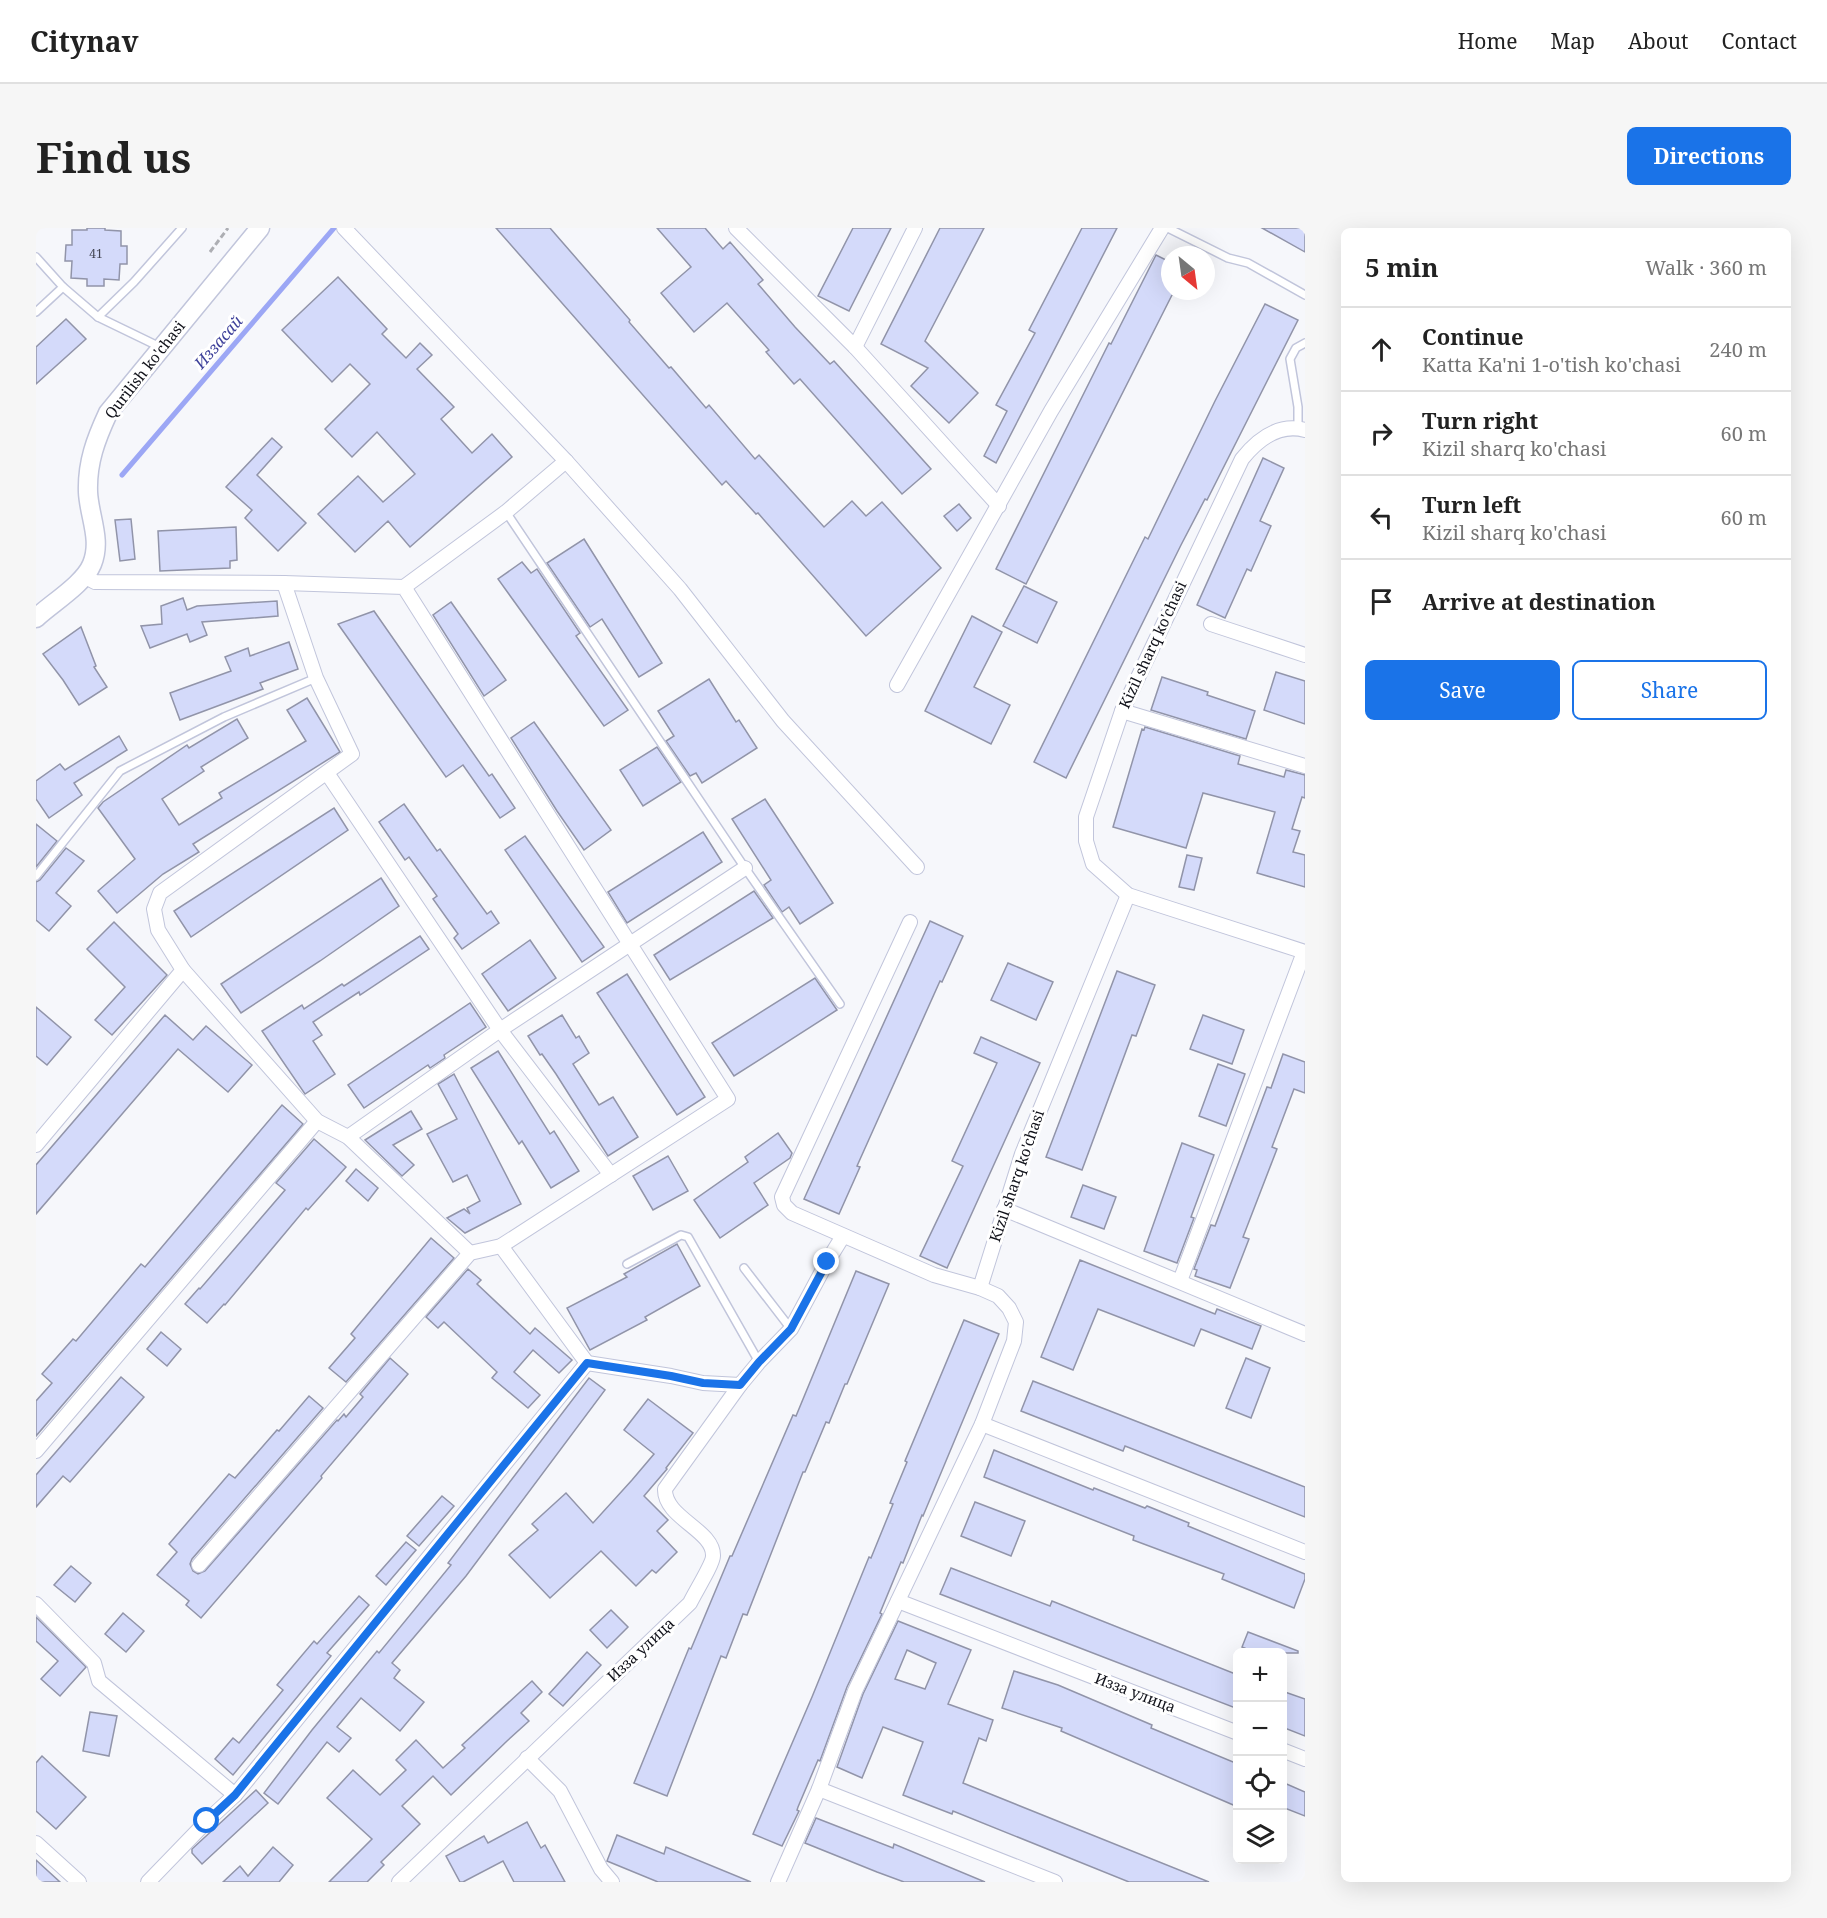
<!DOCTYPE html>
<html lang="en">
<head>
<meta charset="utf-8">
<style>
	body { margin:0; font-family:"Noto Serif",serif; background:#f6f6f6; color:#222 }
	.controls { position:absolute; right:18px; bottom:18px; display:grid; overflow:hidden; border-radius:9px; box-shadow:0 6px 24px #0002 }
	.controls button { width:54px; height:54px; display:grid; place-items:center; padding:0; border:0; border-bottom:2px solid #e0e0e0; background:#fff; color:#222; font:30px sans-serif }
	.compass { position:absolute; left:1125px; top:18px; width:54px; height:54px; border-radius:50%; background:#fff; box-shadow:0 6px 24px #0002; rotate:151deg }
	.stop { position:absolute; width:18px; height:18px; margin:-14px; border:4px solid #1a73e8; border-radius:50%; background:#fff }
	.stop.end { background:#1a73e8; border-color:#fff; box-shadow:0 2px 6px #0008 }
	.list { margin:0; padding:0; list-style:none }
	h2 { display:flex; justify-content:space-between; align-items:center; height:78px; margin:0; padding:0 24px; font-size:26px }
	h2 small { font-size:20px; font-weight:400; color:#767676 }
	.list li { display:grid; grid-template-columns:39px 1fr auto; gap:18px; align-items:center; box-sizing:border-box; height:84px; padding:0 24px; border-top:2px solid #e0e0e0 }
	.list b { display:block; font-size:22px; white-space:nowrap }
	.list p { margin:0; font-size:20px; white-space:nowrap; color:#767676 }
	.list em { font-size:20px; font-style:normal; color:#767676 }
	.actions { display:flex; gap:12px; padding:18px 24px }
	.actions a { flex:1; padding:14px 0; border:2px solid #1a73e8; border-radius:9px; text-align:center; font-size:21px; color:#1a73e8 }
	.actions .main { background:#1a73e8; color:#fff }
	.icon { flex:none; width:33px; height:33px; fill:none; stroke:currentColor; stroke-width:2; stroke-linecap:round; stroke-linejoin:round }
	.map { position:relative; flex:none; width:1269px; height:1654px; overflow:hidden; border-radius:9px }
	header { display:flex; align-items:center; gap:36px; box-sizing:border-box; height:84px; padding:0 30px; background:#fff; border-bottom:2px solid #e0e0e0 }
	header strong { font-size:28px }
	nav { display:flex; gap:33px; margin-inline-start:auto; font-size:21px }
	.intro { display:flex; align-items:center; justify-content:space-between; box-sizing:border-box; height:144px; padding:0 36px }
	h1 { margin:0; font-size:42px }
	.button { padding:15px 27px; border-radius:9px; background:#1a73e8; color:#fff; font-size:21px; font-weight:700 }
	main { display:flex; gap:36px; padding:0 36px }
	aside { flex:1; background:#fff; border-radius:9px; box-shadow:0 6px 24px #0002 }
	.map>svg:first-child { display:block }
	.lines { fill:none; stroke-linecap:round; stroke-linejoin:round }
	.stream { stroke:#9ca7f5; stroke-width:5 }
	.building { fill:#d4dafa; stroke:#9194a9; stroke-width:1.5; fill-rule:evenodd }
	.lane-casing { stroke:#c1c5db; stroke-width:10 }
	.street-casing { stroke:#c1c5db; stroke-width:16 }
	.secondary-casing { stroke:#c1c5db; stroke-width:21 }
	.path { stroke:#adaeb3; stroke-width:3; stroke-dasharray:6 3; stroke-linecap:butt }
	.lane { stroke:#fff; stroke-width:7 }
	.street { stroke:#fff; stroke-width:14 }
	.secondary { stroke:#fff; stroke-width:18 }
	.route { stroke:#1a73e8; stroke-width:8 }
	.labels { text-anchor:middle; stroke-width:6; stroke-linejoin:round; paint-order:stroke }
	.number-label { font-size:12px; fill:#424452 }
	.street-label { font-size:15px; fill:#11121a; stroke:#fff }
	.water-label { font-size:16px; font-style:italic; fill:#3e419a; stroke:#fff }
</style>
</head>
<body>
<header>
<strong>Citynav</strong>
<nav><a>Home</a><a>Map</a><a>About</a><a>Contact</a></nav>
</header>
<div class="intro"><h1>Find us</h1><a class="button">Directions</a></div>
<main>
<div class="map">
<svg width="1269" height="1654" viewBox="0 0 1269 1654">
	<rect width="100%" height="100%" fill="#f6f7fb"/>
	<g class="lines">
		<path class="stream" d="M86,247L298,0"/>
	</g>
	<g class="building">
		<path d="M51,0H69V2L85,3V18H91V36H84L83,52L68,51V58H51V51L35,50L36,33H29L30,17H36V2H51Z"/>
		<path d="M460,0H514L594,92L593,94L633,140L635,139L670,180L673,177L719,231L723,227L788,299L816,273L830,288L846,274L905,340L830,408L722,285L720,286L690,253L686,257Z"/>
		<path d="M621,0H669L687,21L694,14L727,52L722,56L759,99L794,136L798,133L895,241L866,266L764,151L758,156L730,124L733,122L691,75L658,104L625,65L655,39Z"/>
		<path d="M817,0H855L813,83L782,68Z"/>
		<path d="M904,0H948L889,113L942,165L913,195L875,158L892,140L845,116Z"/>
		<path d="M1046,0H1081L960,235L948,228L971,183L960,177L999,105L993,102Z"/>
		<path d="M1226,0H1269V24Z"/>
		<path d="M1120,27L1134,34V63H1138L990,356L960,341L1073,115L1075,116Z"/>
		<path d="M302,49L351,101L346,106L370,130L384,115L396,127L381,141L418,179L405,191L436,225L456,206L476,229L374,319L352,293L319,324L282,286L322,248L347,274L379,246L341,204L316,229L289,201L334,156L314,136L296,154L246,102Z"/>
		<path d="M1229,76L1262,92L1171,272L1169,271L1145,317L1030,550L998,534L1109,309L1112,311L1179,173Z"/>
		<path d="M30,91L50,111L0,156V119Z"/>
		<path d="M236,210L246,219L221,247L270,295L242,323L209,290L216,282L190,259Z"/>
		<path d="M1227,230L1248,240L1224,293L1235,298L1215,343L1211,341L1189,390L1161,377Z"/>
		<path d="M923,276L935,290L921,303L908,288Z"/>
		<path d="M95,291L99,331L84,333L79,292Z"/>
		<path d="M200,299L201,332L194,333V340L124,343L122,303Z"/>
		<path d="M548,311L626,435L603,449L566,391L554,399L511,335Z"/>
		<path d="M486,334L495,345L501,341L544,405L540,408L592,482L568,498L462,351Z"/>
		<path d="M988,358L1021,374L1001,415L967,398Z"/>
		<path d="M147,370L151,382L161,378L241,373L242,388L166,394L171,407L154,414L151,406L114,420L105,398L126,396L125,378Z"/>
		<path d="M415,374L470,452L448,468L397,387Z"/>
		<path d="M338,383L453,548L456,546L479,580L464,590L427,537L410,549L302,396Z"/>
		<path d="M936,388L966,404L938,459L974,477L955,516L889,483Z"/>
		<path d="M45,399L60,438L58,439L71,459L43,477L27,452L7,426Z"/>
		<path d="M253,414L262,441L224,455L227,461L144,492L134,465L195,443L189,429L212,420L214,428Z"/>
		<path d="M1240,444L1269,453V496L1228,482Z"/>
		<path d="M1126,449L1172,464L1171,467L1219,483L1210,511L1115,482Z"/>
		<path d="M673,451L700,494L703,492L721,520L666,555L660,545L654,548L630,513L638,508L622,483Z"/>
		<path d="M271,470L304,524L157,616L163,624L127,646L81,685L62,663L99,631L62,580L67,574L151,517L153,520L201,491L212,510L165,539L168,543L126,571L143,597L186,570L183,565L270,513L251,482Z"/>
		<path d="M498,494L575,602L548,622L521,583L475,510Z"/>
		<path d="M1109,499L1204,528L1202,536L1248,549L1250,542L1269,547V570L1266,569L1256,601L1264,603L1257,624L1269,627V659L1221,645L1239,584L1167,565L1150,620L1077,599L1106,501L1108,502Z"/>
		<path d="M83,508L91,522L38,555L46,567L13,590L0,571V553L24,536L29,542Z"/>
		<path d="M621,519L645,554L607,578L584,542Z"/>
		<path d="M729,571L797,675L764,696L753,679L746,684L728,657L735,652L696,591Z"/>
		<path d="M368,576L401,623L404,621L451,686L455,683L463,695L426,721L418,710L422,706L397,671L401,668L373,629L369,632L343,594Z"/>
		<path d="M298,580L312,602L155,709L138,683Z"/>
		<path d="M0,596L21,613L0,639Z"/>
		<path d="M667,604L686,634L591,695L572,664Z"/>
		<path d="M489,608L568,719L546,734L469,622Z"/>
		<path d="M30,620L48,633L20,665L35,678L13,703L0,692V654L4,652Z"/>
		<path d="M1151,627L1166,630L1158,662L1143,659Z"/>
		<path d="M345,650L363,678L284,733L205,785L185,756Z"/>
		<path d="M718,663L737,690L634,752L618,727Z"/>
		<path d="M894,693L927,708L906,754L904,753L821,938L824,939L803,986L768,971Z"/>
		<path d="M78,694L131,747L76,807L59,792L89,759L51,721Z"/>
		<path d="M384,708L393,721L324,767L323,764L277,794L286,807L277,813L299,846L269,866L226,803L266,777L268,781L306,756L308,758Z"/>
		<path d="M494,712L520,750L472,783L446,746Z"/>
		<path d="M972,735L1017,754L1000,792L955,772Z"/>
		<path d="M1081,743L1119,757L1100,808L1096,807L1046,942L1010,929Z"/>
		<path d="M591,746L669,869L641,887L561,765Z"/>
		<path d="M779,750L801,782L698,848L676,815Z"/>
		<path d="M434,775L450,799L408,827L409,830L394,840L392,837L328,880L312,857Z"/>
		<path d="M0,779L35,809L11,837L0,828Z"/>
		<path d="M129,787L157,812L170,798L216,837L192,864L142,821L0,986V937Z"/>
		<path d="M526,787L540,810L543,808L553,825L537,836L563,877L577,869L602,909L572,928L520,846L506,826L504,827L492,808Z"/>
		<path d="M1167,787L1208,802L1196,836L1154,821Z"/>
		<path d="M945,809L1004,835L911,1040L884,1028L927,938L916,933L961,835L938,825Z"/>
		<path d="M462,823L514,906L518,903L543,943L515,960L486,913L483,916L435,840Z"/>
		<path d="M1247,826L1269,834V865L1258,861L1236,919L1241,921L1207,1009L1213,1011L1194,1060L1159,1048L1161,1042L1158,1041L1175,997L1179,998L1231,859L1235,860Z"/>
		<path d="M1182,836L1209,846L1190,898L1163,888Z"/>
		<path d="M418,846L485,976L429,1005L411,990L428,981L434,986L431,980L444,973L431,947L417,954L391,906L421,891L402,856Z"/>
		<path d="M246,877L267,896L0,1208V1173L16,1155L6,1146L37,1111L40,1113L105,1036L109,1039Z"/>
		<path d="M375,883L386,901L357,917L378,937L366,948L329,912Z"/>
		<path d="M742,905L756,925L754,930L718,955L732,977L684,1010L658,972L712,934L709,929Z"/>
		<path d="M278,911L310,939L272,982L270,980L189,1077L188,1076L171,1095L149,1076L163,1060L164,1061L249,962L240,955Z"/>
		<path d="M1146,915L1178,927L1155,989L1158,990L1141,1035L1108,1023Z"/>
		<path d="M632,928L652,963L617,982L597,948Z"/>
		<path d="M320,941L342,960L332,973L310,953Z"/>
		<path d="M1047,957L1080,969L1068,1001L1035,989Z"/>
		<path d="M395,1010L418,1030L310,1154L293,1140L319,1110L315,1106Z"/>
		<path d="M641,1016L664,1058L609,1089L611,1092L554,1122L531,1080L591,1049L588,1046Z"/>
		<path d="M1044,1032L1179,1086L1181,1081L1225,1098L1216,1121L1165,1101L1158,1118L1062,1081L1037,1142L1005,1129Z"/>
		<path d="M432,1041L445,1052L441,1056L494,1106L499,1100L536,1132L523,1145L497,1122L478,1144L504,1167L492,1180L456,1150L461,1144L408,1094L402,1100L390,1089Z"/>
		<path d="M820,1043L853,1056L811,1156H809L793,1195L790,1194L769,1244H767L711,1387L707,1386L690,1430L685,1428L631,1568L598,1555L653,1420L655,1421L694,1328H696L757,1187L760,1188Z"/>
		<path d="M928,1092L963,1106L887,1288L886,1287L867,1335L865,1334L844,1385L846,1386L811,1459L784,1533L782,1532L762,1579L761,1582L763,1583L746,1618L717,1606L776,1469L833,1329L835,1330L857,1276L854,1275L871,1234L869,1233Z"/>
		<path d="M125,1104L145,1121L131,1138L111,1121Z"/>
		<path d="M354,1130L372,1146L285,1248L286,1250L165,1390L150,1377L153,1373L121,1347L141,1324L133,1316L193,1246L199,1250L241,1202L243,1203L273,1168L287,1180L156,1331L154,1336L157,1343L162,1346L169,1343L301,1192L302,1193L308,1186L310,1189L327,1169L324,1166Z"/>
		<path d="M1210,1130L1234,1140L1215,1190L1190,1180Z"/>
		<path d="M85,1149L108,1169L34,1254L27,1248L0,1279V1247Z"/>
		<path d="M553,1150L569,1162L430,1348L356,1435L364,1442L358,1450L388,1474L364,1503L325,1470L301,1499L315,1510L303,1524L291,1514L242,1576L228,1565L276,1502L341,1423L343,1425L415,1337L412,1335Z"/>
		<path d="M997,1153L1269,1259V1289L1089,1218L1087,1223L985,1183Z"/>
		<path d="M612,1171L657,1205L630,1240L631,1241L608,1268L632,1292L621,1303L641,1324L620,1345L616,1342L600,1358L565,1323L514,1370L473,1327L502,1302L496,1296L530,1265L557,1295L596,1252L618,1226L588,1202Z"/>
		<path d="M958,1222L1057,1262L1058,1260L1109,1280L1111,1278L1153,1295L1152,1298L1269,1346V1351L1258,1380L1186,1351L1188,1346L1097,1312L1098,1308L948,1249Z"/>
		<path d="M406,1268L418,1278L383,1318L371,1308Z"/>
		<path d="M939,1274L989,1293L975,1328L925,1308Z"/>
		<path d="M370,1314L380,1322L350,1357L340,1348Z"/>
		<path d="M35,1338L55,1355L39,1374L18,1357Z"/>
		<path d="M915,1340L1014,1378L1016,1373L1202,1447V1481L904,1366Z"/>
		<path d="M323,1368L333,1377L291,1425L295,1428L197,1547L179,1531L197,1510L203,1515L247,1462L241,1457L278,1413L281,1416Z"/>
		<path d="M575,1382L592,1399L571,1420L554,1402Z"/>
		<path d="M87,1385L108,1403L90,1424L69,1406Z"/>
		<path d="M0,1389L50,1439L24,1468L5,1451L22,1433L0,1413Z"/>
		<path d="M862,1393L935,1422L912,1476L957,1492L950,1513L943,1510L927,1555L1173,1654H1093L917,1583L916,1586L867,1567L887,1514L847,1499L826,1550L801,1539L827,1466ZM871,1422L900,1435L889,1461L859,1451Z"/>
		<path d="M1212,1404L1262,1423V1425H1220L1206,1419Z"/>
		<path d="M551,1424L565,1437L527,1478L513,1466Z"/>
		<path d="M978,1443L1022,1457L1116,1497L1115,1500L1202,1536V1579L1025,1503L1026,1500L966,1480Z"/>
		<path d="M496,1453L506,1464L485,1485L493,1493L471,1513L415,1567L397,1548L366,1578L384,1596L345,1634L348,1637L331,1654H293L336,1611L291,1570L317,1542L344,1567L370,1542L360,1532L380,1512L407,1540L429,1520L426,1517Z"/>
		<path d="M1246,1463L1269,1471V1508L1246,1499Z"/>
		<path d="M54,1484L81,1488L73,1528L47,1523Z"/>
		<path d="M6,1528L50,1569L20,1601L0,1583V1535Z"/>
		<path d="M1246,1554L1269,1564V1588L1246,1579Z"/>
		<path d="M220,1562L232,1575L166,1636L156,1625V1621Z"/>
		<path d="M780,1590L857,1620L858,1616L949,1654H868L841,1644L769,1615Z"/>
		<path d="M491,1594L505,1620L509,1617L529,1654H478L467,1633L427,1654H424L410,1628L448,1608L452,1615Z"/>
		<path d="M581,1607L628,1626L630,1619L715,1654H622L571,1633Z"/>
		<path d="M237,1619L257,1637L243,1654H187L204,1638L212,1648Z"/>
		<path d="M0,1632L24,1654H0Z"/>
	</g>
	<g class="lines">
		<g class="lane-casing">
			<g id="lane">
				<path d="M1132,0L1192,30L1212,35L1269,67"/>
				<path d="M0,29L27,59L0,84"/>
				<path d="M27,59L62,89L124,119"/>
				<path d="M62,89L98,54L146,0"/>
				<path d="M1262,200V179L1254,131L1260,120L1269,115"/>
				<path d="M470,284L709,640L804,776"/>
				<path d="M0,648L84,543L188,489L280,450"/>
				<path d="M591,1036L645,1007L652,1009L723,1134"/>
				<path d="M708,1040L755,1101"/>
			</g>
		</g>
		<g class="street-casing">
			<g id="street">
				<path d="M308,0L530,233L644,361L747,493L881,639"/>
				<path d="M700,0L819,119L963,278"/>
				<path d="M819,119L879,0"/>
				<path d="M1269,202C1243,195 1222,211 1206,231L1086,483L1050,589V613L1057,636L1092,667L1269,724"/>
				<path d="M48,348L59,354L248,355L368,359L692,871L465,1018L434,1025L163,1337"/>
				<path d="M368,359L470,284L530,233"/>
				<path d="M1175,396L1269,427"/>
				<path d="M861,457L1015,183L1126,0"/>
				<path d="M1086,483L1269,538"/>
				<path d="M291,545L464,802L575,947"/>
				<path d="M874,694L746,969L748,977L756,985L898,1047L944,1060L986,926L1092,667"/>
				<path d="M147,742L281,893L312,909L434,1025"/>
				<path d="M312,909L464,802L709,640"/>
				<path d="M0,917L147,742L122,702L118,681L124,665L316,526L280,450L248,355"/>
				<path d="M968,981L1269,1106"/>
				<path d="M465,1018L551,1135"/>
				<path d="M1144,1053L1268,724"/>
				<path d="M551,1135L635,1148L667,1155L704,1157L723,1134L755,1101L791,1034L807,1008"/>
				<path d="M946,1196L1269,1324"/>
				<path d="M0,1223L281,893"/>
				<path d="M862,1373L1202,1505"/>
				<path d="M0,1376L58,1435L63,1453L199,1567"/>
				<path d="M1246,1522L1269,1531"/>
				<path d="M491,1530L524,1563L565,1641L576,1654"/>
				<path d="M783,1561L1019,1654"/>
				<path d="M0,1615L43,1654"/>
				<path d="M112,1654L171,1593L199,1567L551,1135"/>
				<path d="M363,1654L654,1375C658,1366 677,1336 677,1328C678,1302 628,1290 629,1261L704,1157"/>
				<path d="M742,1654L783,1561L819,1463L946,1196L978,1113L980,1094L973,1080L962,1068L944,1060"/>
			</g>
		</g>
		<g class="secondary-casing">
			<path id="secondary" d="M0,390C16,375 48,356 56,336C66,312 53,288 52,264C51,234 60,211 72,185L224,0"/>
		</g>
		<path class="path" d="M174,24L192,0"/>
		<use href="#lane" class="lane"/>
		<use href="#street" class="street"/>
		<use href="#secondary" class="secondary"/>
	</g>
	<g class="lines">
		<path class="route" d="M171,1593L199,1567L551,1135L635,1148L667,1155L704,1157L723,1134L755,1101L791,1034"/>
	</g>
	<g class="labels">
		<g class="number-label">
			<text x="60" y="30">41</text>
		</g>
		<g class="street-label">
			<text transform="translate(109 142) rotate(-52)" y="5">Qurilish ko'chasi</text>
			<text transform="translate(1117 417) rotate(-65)" y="5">Kizil sharq ko'chasi</text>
			<text transform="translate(981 948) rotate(-71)" y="5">Kizil sharq ko'chasi</text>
			<text transform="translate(605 1422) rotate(-43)" y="5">Изза улица</text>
			<text transform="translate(1099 1465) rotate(21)" y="5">Изза улица</text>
		</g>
		<g class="water-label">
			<text transform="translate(182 114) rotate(-49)" y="6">Иззасай</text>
		</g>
	</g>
</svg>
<div class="controls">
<button>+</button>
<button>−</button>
<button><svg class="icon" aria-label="locate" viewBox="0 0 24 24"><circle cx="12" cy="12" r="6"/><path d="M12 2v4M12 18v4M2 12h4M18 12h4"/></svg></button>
<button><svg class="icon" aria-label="layers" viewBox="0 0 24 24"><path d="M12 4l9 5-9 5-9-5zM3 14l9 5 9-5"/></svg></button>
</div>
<svg class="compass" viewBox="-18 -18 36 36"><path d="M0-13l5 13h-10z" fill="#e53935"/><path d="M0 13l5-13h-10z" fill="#767676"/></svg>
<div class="stop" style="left:171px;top:1593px"></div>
<div class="stop end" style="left:791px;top:1034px"></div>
</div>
<aside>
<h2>5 min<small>Walk · 360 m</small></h2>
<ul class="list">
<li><svg class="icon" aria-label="ahead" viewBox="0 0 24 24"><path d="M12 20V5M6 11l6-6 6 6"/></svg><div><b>Continue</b><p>Katta Ka'ni 1-o'tish ko'chasi</p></div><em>240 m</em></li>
<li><svg class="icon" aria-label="right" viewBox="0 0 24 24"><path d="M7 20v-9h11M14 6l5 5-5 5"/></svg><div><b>Turn right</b><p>Kizil sharq ko'chasi</p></div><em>60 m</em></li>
<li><svg class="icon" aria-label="left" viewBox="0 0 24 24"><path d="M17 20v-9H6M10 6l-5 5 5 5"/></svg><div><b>Turn left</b><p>Kizil sharq ko'chasi</p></div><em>60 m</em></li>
<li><svg class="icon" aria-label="arrive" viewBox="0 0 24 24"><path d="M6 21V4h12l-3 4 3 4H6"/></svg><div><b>Arrive at destination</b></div></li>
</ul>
<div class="actions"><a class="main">Save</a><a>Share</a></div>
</aside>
</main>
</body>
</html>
